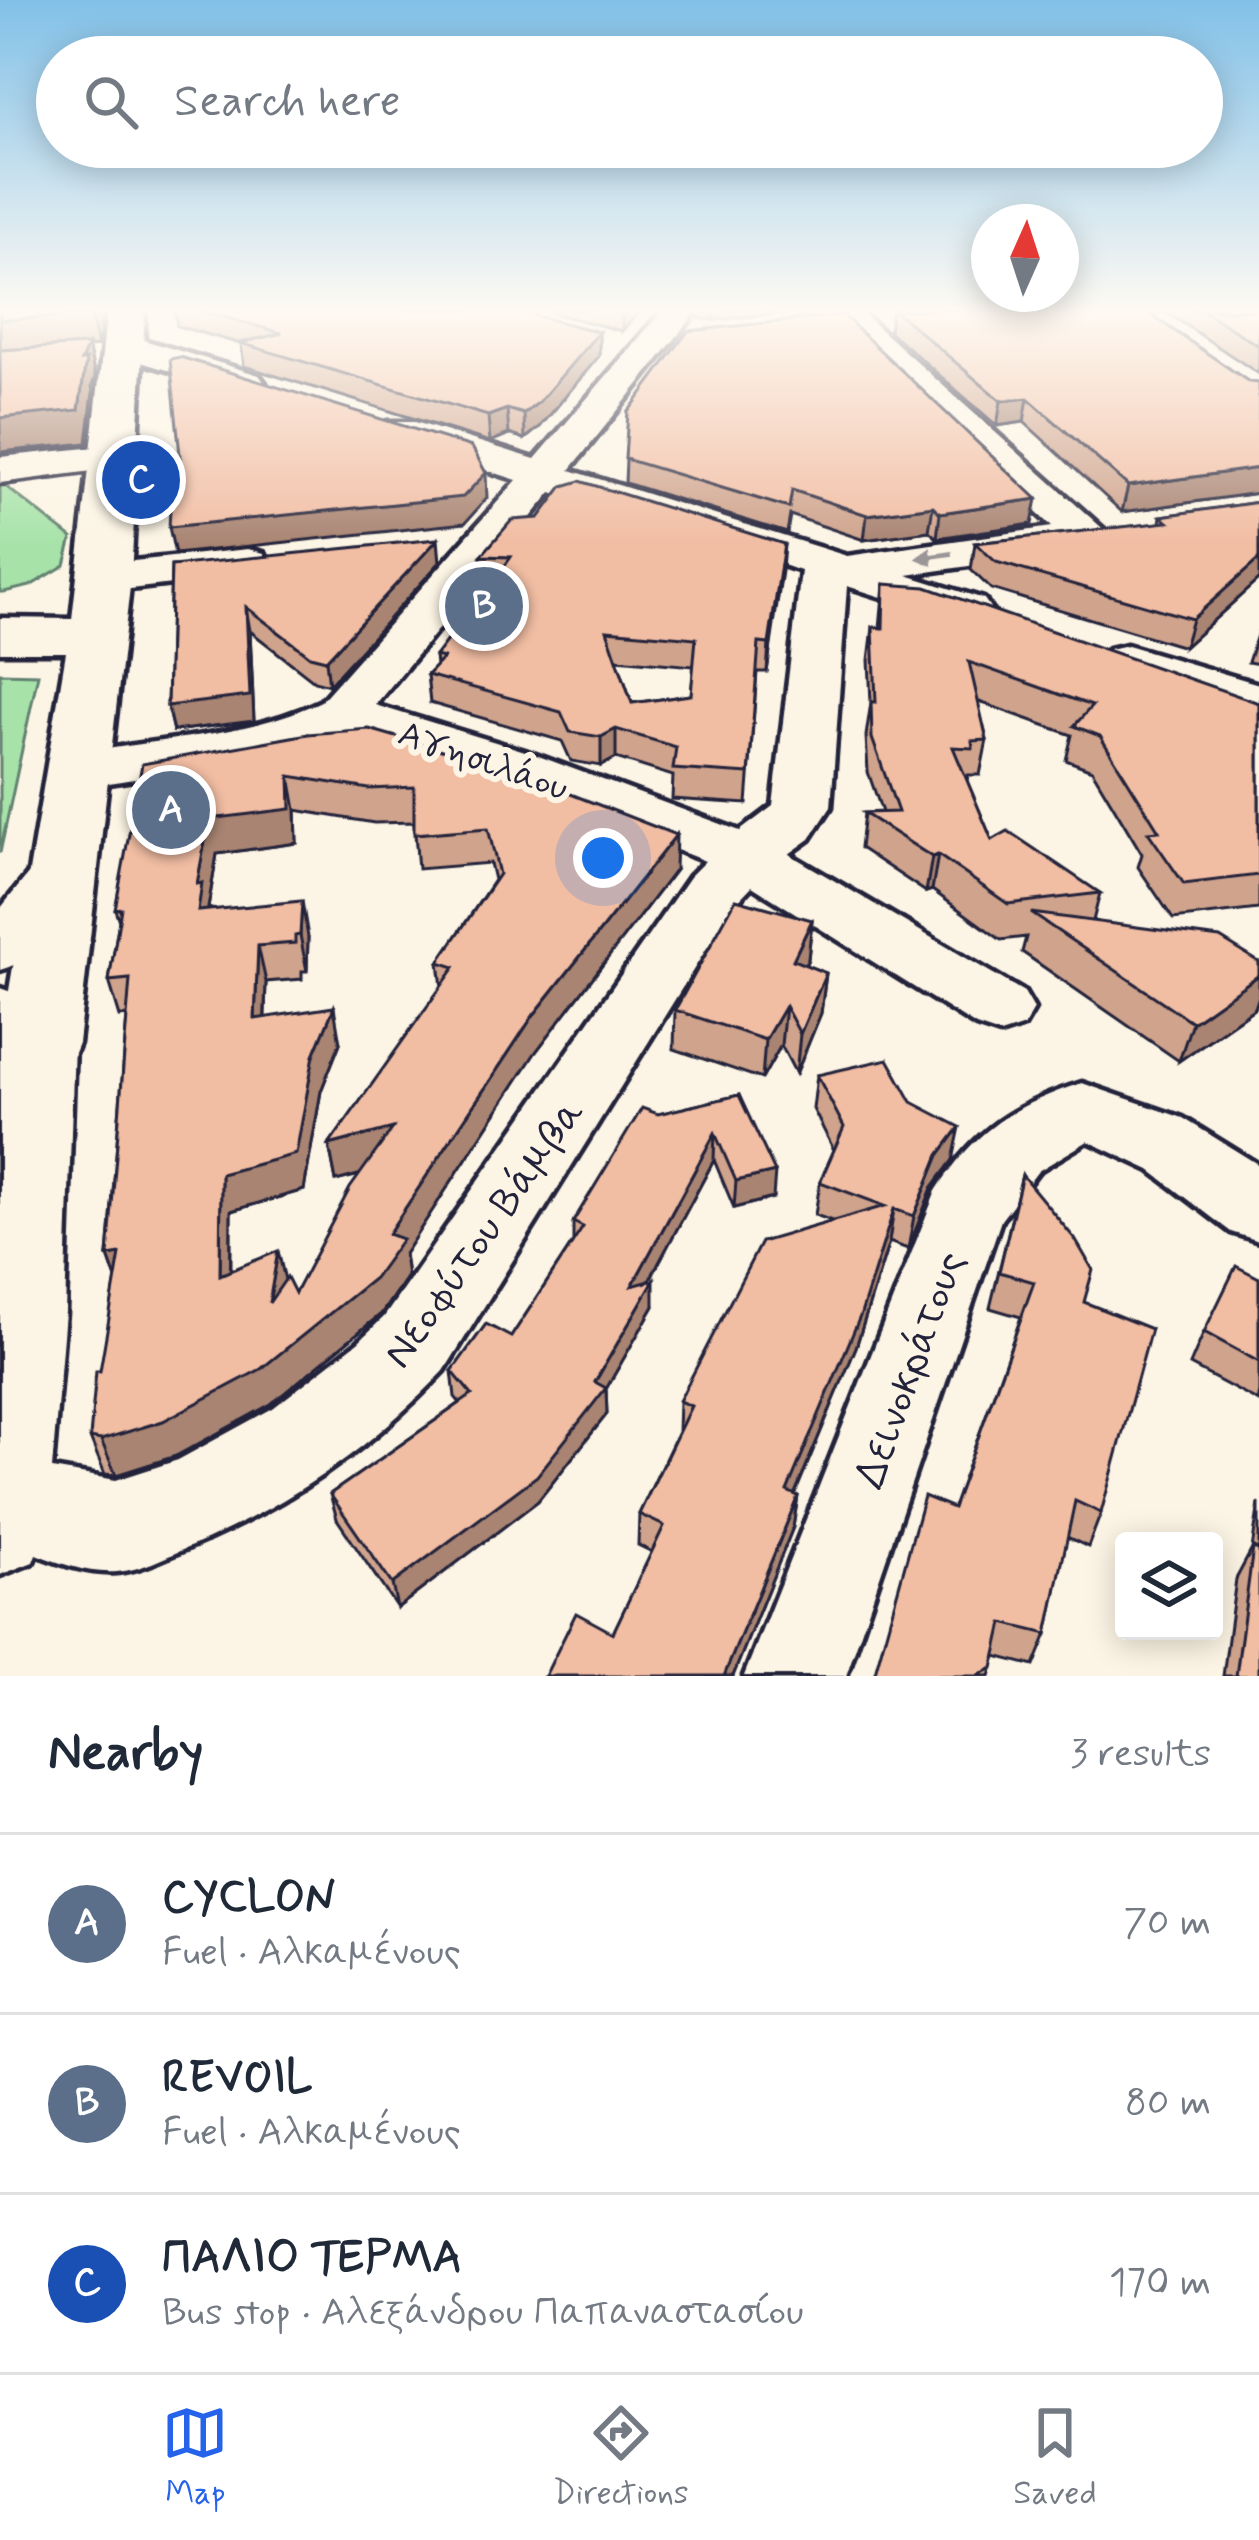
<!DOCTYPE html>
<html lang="en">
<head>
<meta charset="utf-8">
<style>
	body { margin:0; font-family:Mynerve,sans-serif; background:#f2f2f3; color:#1f2937 }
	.controls { position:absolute; right:36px; bottom:36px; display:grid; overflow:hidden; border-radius:12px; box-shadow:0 6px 30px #0003 }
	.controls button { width:108px; height:108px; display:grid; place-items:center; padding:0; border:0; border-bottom:3px solid #e0e1e3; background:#fff; color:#1f2937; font:60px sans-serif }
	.compass { position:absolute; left:971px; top:204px; width:108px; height:108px; border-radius:50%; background:#fff; box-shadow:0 6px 30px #0003; rotate:3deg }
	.you { position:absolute; left:603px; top:858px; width:42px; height:42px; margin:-30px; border:9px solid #fff; border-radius:50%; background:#1a73e8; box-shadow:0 0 0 18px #1a73e833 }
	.badge { display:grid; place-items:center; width:78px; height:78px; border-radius:50%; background:#2563eb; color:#fff; font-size:39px; font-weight:700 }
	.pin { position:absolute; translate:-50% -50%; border:6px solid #fff; box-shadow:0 3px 12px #0006 }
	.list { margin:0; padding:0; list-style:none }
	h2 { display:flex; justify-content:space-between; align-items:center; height:156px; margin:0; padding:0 48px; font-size:51px }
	h2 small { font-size:39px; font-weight:400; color:#747a83 }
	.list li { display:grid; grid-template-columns:78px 1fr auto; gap:36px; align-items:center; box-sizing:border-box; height:180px; padding:0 48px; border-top:3px solid #e0e1e3 }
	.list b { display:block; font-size:45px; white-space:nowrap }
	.list p { margin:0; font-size:39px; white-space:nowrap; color:#747a83 }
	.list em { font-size:39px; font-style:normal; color:#747a83 }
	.icon { flex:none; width:66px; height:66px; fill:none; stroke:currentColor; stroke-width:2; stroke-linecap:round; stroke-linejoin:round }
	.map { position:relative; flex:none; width:1259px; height:1676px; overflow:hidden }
	.search { position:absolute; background:#fff; box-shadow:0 6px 30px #0003; left:36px; right:36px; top:36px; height:132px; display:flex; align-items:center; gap:30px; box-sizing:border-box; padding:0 42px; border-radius:66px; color:#747a83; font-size:45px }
	.sheet { height:696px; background:#fff }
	nav { display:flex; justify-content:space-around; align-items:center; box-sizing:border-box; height:168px; border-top:3px solid #e0e1e3; background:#fff; font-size:33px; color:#747a83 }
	nav a { display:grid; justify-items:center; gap:6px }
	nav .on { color:#2563eb }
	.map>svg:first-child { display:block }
	.green { fill:#a7e3a9; stroke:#648272; stroke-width:3 }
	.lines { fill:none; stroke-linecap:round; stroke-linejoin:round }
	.minor-casing { stroke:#22223b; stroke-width:9 }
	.major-casing { stroke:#22223b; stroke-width:9 }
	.minor { fill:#fcf5e5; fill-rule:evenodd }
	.major { fill:#fcf5e5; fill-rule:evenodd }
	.wall { fill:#cfa38c; stroke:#22223b; stroke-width:3; fill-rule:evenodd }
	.shaded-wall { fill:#a98472; stroke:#22223b; stroke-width:3 }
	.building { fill:#f1bda3; stroke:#22223b; stroke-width:3; fill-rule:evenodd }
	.oneway { fill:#9a9698 }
	.labels { text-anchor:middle; stroke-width:12; stroke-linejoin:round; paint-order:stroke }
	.street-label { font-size:36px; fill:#22223b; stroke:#fcf5e5 }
	.near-street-label { font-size:42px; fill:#22223b; stroke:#fcf5e5 }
</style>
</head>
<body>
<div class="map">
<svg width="1259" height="1676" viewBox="0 0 1259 1676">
	<rect width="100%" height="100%" fill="#fcf5e5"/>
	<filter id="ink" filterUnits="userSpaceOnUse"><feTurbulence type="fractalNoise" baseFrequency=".00833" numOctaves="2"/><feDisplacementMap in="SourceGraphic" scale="24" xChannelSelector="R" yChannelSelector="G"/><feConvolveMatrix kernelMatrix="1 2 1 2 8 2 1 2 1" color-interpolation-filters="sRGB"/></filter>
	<g filter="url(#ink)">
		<g class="green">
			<path d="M0,482L72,538L65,565L30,586L4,592H0Z"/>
			<path d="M0,673L38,674L0,853Z"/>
		</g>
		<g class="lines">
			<g class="minor-casing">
				<g id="minor">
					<path d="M663,310H698L570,470L847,556L1052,527L838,327L833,320L838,313H862L1110,535L1103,545L1087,549L1071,544L1051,554L907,575L984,599L991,609L984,619L967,624L847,586L831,807L810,839L789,854L1024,992L1034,1009L1024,1026L1000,1034L976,1026L752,886L733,906L444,1371C370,1449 287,1506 187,1548C165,1557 141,1570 117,1572C89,1574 62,1564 36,1554L33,1562L0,1575V988C31,998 58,1014 74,1043L65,1312L52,1469L116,1480L178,1460L273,1408L358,1342L384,1317L689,877L705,861L485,775L345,731L251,760L78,788L58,783L50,771L58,759C145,737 239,741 321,701L517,480L387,438L381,430L387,422H415L535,459ZM552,492L801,571L773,806L740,831L525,751L375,705Z"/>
					<path d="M124,334L259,375L265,383L259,391L246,394L111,353L106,345L111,337Z"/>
					<path d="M116,445L131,448L137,457L131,466L0,483V457Z"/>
					<path d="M248,549L264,553L271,563L264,573L105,592L88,588L81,578L88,568L105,564Z"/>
					<path d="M1127,645L1259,684V717L1109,671L1101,660L1109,649Z"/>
					<path d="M64,851L86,857L95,871C72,910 45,958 0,970V909L42,857Z"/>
					<path d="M1082,1083L1183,1118L1259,1165V1241L1231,1232L1150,1170L1088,1141L1038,1171L1001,1220L846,1676H744L936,1191C975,1130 1013,1105 1082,1083Z"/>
				</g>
			</g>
			<g class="major-casing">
				<path id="major" d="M107,310H145L131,578L78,1043L29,1163L0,1172V1044L66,652H0V618L72,619Z"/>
			</g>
			<use href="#minor" class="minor"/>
			<use href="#major" class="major"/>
		</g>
		<g class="wall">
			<path d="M0,310H97L101,326L98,346L88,347L95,377L92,386L93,392L87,443L0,452Z"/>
			<path d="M174,310H513L599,332V356L540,427L525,439L509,434L490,442L244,366L241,344L177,326Z"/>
			<path d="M541,310H640L622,331Z"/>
			<path d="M698,310H807L714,320L698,318Z"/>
			<path d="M892,310H1144L1249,382L1259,383V493L1122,512L1024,422L997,426L889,331Z"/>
			<path d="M1163,310H1259V374Z"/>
			<path d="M628,412L1032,524L937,538L929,531L864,540L790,515L787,533L625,483Z"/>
			<path d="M1259,502V579L1184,647L991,589L971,570L975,543L1160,523L1161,516Z"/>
			<path d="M784,544L767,672H757L747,804L672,799L673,776L616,758L601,766L571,761L562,741L430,703L427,675L436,666L435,656L464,624L493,584L482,583L481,556ZM617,659L694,666L691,695L632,703Z"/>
			<path d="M440,562L329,685L314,681L250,631L254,721L173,731L167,706L171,566Z"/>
			<path d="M884,584L1259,703V909L1173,919L1138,867L1142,854L1092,770L1066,760L1072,735L977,701L987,740L980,775H968L967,781L992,840L1100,893L1093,921L1259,962V996L1255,1008L1179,1061L1022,952L1026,937L1001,940L932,890L926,892L860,848L864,813L882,812L868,772L866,736L871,702L869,660L873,627L880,628Z"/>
			<path d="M1259,629V664L1248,662Z"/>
			<path d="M308,734L675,870L535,1053L404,1254L407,1276L381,1314L271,1404L176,1456L116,1475L105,1474L90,1438L116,1279L108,1256L127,1016L120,1017L109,981L119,921L115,909ZM296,810L374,823L414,822L418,869L490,863L494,880L439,962L442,987L329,1145L336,1181L360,1175L295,1293L285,1280L231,1271V1211L304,1190L321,1091L340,1043L265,1018L266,982L302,979V971H307L308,937L208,908L217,854L297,843Z"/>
			<path d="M812,920L808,959L805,965L826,973L821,1013L796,1074L781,1045L762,1079L674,1049L675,1010Z"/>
			<path d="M817,1075L912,1102L953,1160L932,1188L908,1249L889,1242L856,1347L795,1494L798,1496L793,1527L733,1676H545L613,1633L652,1552L638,1545L639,1514L678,1432L679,1401L832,1221L815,1215L820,1182L834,1150L813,1109Z"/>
			<path d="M739,1095L773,1198L734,1208L714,1160L649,1281L654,1306L606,1389L607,1414L538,1501L397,1608L337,1519L330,1494L460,1403L455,1397L452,1371L511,1337L573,1242V1222L658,1114Z"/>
			<path d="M1022,1175L1084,1302L1101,1513L1088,1547L1067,1537L1047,1634L1034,1666L996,1656L990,1676H874L953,1508L1021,1317L990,1308Z"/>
			<path d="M1259,1278V1402L1190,1365L1204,1332Z"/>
			<path d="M1259,1503V1676H1223L1236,1579L1252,1549Z"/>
		</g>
		<g class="shaded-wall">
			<path d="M92,310H97L101,326L98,346L91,315Z"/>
			<path d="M622,310H640L622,331Z"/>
			<path d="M714,310H807L714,320Z"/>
			<path d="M599,332V356L540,427L525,439L524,414Z"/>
			<path d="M88,345L95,377L92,386L93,392L87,443L0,452V418L81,361Z"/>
			<path d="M1028,398L1024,422L997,426L1001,401Z"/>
			<path d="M507,409L509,434L490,442L488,416Z"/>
			<path d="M1259,468L1258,493L1122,512L1128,486Z"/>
			<path d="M486,473L487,498L465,523L175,554L169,527Z"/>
			<path d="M1037,499L1032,524L937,538L940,513Z"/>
			<path d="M933,506L929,531L864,540L867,515Z"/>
			<path d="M438,539L440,562L329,685L326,660Z"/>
			<path d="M784,544L782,571L767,672L769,644Z"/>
			<path d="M1259,559V579L1184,647L1192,619Z"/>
			<path d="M246,607L250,631L254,721L173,731L167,706Z"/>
			<path d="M616,729V758L601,766V737Z"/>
			<path d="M290,776L296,810L297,843L217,854L208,908L210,919L198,911L197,884L209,819Z"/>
			<path d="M676,835L675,870L535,1053L404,1254L407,1276L381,1314L271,1404L176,1456L116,1475L101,1440L388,1234L533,1016Z"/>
			<path d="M938,855L932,890L926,892L932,857Z"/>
			<path d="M302,901L308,937L307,971L300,935Z"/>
			<path d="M812,920L808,959L789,1000L793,960Z"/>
			<path d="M258,946L266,982L263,1055L255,1019Z"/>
			<path d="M826,973L821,1013L796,1074L800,1034Z"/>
			<path d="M1259,975V996L1255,1008L1179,1061L1192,1022Z"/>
			<path d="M785,1006L781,1045L762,1079L765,1040Z"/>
			<path d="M334,1007L340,1043L321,1091L304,1190L231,1211L230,1311L220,1275L221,1174L314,1055Z"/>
			<path d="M960,1127L953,1160L932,1188L908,1249L914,1216L939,1155Z"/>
			<path d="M393,1128L399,1164L336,1181L329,1145Z"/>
			<path d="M715,1133L714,1160L632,1313V1286Z"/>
			<path d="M775,1172L773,1198L734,1208L736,1181Z"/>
			<path d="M894,1209L889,1242L856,1347L783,1522L787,1491Z"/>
			<path d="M278,1251L287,1288L269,1303Z"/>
			<path d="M120,1254L121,1293L108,1256Z"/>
			<path d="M654,1280V1306L606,1389L607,1414L538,1501L397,1608L392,1584L595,1382Z"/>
			<path d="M798,1496L793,1527L733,1676H724Z"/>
		</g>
		<g class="building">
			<path d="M0,310H92L91,315L0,320Z"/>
			<path d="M198,310H513L599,332L539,402L524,414L507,409L488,416L240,343L282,333Z"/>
			<path d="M894,310H1144L1249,382L1259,383V468L1128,486L1028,398L1001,401Z"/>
			<path d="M1202,310H1259V346Z"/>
			<path d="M843,315L1037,499L940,513L933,506L867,515L792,490L789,508L625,459L628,412L688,331Z"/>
			<path d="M88,345L81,361L86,360L79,410L0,418V350Z"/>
			<path d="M180,357L472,447L486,473L463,497L169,527L172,475L182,474L170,359Z"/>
			<path d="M580,481L784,544L769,644L759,643L749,774L673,769L676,747L616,729L601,737L570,732L561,712L427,675L443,658L435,656L459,624H464L511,557L481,556L512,520L539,518L563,486ZM607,630L696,638L691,695L632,703Z"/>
			<path d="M1259,502V559L1192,619L996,562L975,543L1168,522L1161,516Z"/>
			<path d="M438,539L326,660L310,656L246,607L250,696L167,706L171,566Z"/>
			<path d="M884,584L926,587L1259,703V875L1184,884L1148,832L1159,831L1100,736L1074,726L1092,706L969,662L987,740L972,741L973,748L953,747L992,840L1008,831L1100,893L1008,904L938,855L932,857L864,813L898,812L872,738L871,702H876L873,627L883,628Z"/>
			<path d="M369,729L504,768L676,835L533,1016L388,1234L402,1239L374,1278L261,1369L163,1421L101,1440L90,1438L96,1371H100L120,1254L108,1256L130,979L109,981L121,908L115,909L142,764L308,734ZM290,776L369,789L414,787V834L488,828L499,874L439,962L455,967L329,1145L393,1128L350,1188L295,1293L287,1277L269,1303L278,1251L220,1275L221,1174L296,1154L314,1055L334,1007L255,1019L258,946L295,943V936L300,935L302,901L198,911L202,883L197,884L209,819L291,809Z"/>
			<path d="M736,899L812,920L793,960L826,973L800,1034L785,1006L765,1040L675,1010Z"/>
			<path d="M1031,913L1220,938L1259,962V975L1192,1022Z"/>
			<path d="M888,1059L912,1102L960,1127L939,1155L914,1216L894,1209L861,1314L787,1491L798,1496L724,1676H545L576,1613L613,1633L664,1526L639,1514L691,1406L679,1401L761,1242L885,1206L820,1182L844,1127L817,1075Z"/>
			<path d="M739,1095L775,1172L736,1181L715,1133L632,1286L654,1280L595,1382L606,1388L537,1476L392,1584L330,1494L472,1395L452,1371L486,1324L511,1337L583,1227L573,1222L642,1108L658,1114Z"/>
			<path d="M1022,1175L1075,1239L1093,1270L1084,1302L1151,1329L1101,1513L1075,1501L1047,1634L1003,1623L993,1668L977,1676H874L924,1496L953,1508L1034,1282L999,1272Z"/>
			<path d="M1236,1266L1259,1278V1362L1204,1332Z"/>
			<path d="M1253,1548L1259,1550V1676H1236Z"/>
		</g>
		<defs><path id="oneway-solid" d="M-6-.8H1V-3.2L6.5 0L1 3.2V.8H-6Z" transform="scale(3)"/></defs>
		<use class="oneway" href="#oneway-solid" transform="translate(935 556) rotate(172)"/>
	</g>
	<linearGradient id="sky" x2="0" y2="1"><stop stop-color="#81c0e8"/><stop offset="0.57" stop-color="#fefaf3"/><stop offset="1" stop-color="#fefaf3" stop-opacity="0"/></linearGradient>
	<rect width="1259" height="545" fill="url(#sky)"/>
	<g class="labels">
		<g class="street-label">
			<text transform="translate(484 759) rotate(19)" y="13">Αγησιλάου</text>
		</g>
		<g class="near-street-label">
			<text transform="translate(482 1232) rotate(-55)" y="15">Νεοφύτου Βάμβα</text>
			<text transform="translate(908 1369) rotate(-70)" y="15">Δεινοκράτους</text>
		</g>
	</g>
</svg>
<div class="controls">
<button><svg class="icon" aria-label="layers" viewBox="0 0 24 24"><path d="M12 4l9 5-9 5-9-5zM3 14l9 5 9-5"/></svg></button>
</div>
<svg class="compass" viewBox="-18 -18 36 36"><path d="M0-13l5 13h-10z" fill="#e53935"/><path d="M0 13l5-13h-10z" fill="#747a83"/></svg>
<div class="you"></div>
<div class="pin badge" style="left:171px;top:810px;background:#5c6f8a">A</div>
<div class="pin badge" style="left:484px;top:606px;background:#5c6f8a">B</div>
<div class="pin badge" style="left:141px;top:480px;background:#1a4fb4">C</div>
<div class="search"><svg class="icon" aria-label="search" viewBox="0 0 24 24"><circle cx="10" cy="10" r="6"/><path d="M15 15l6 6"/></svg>Search here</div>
</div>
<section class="sheet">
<h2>Nearby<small>3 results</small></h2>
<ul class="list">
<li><span class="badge" style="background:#5c6f8a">A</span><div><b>CYCLON</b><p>Fuel · Αλκαμένους</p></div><em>70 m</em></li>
<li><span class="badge" style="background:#5c6f8a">B</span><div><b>REVOIL</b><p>Fuel · Αλκαμένους</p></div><em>80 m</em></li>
<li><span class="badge" style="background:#1a4fb4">C</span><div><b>ΠΑΛΙΟ ΤΕΡΜΑ</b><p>Bus stop · Αλεξάνδρου Παπαναστασίου</p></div><em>170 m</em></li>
</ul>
</section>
<nav>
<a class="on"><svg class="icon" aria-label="map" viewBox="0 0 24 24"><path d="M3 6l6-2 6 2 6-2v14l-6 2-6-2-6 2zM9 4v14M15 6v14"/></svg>Map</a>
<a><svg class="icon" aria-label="directions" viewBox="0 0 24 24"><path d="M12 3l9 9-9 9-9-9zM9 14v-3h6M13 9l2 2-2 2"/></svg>Directions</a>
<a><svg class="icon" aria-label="saved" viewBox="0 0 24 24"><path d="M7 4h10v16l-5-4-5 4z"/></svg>Saved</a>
</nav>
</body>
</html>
